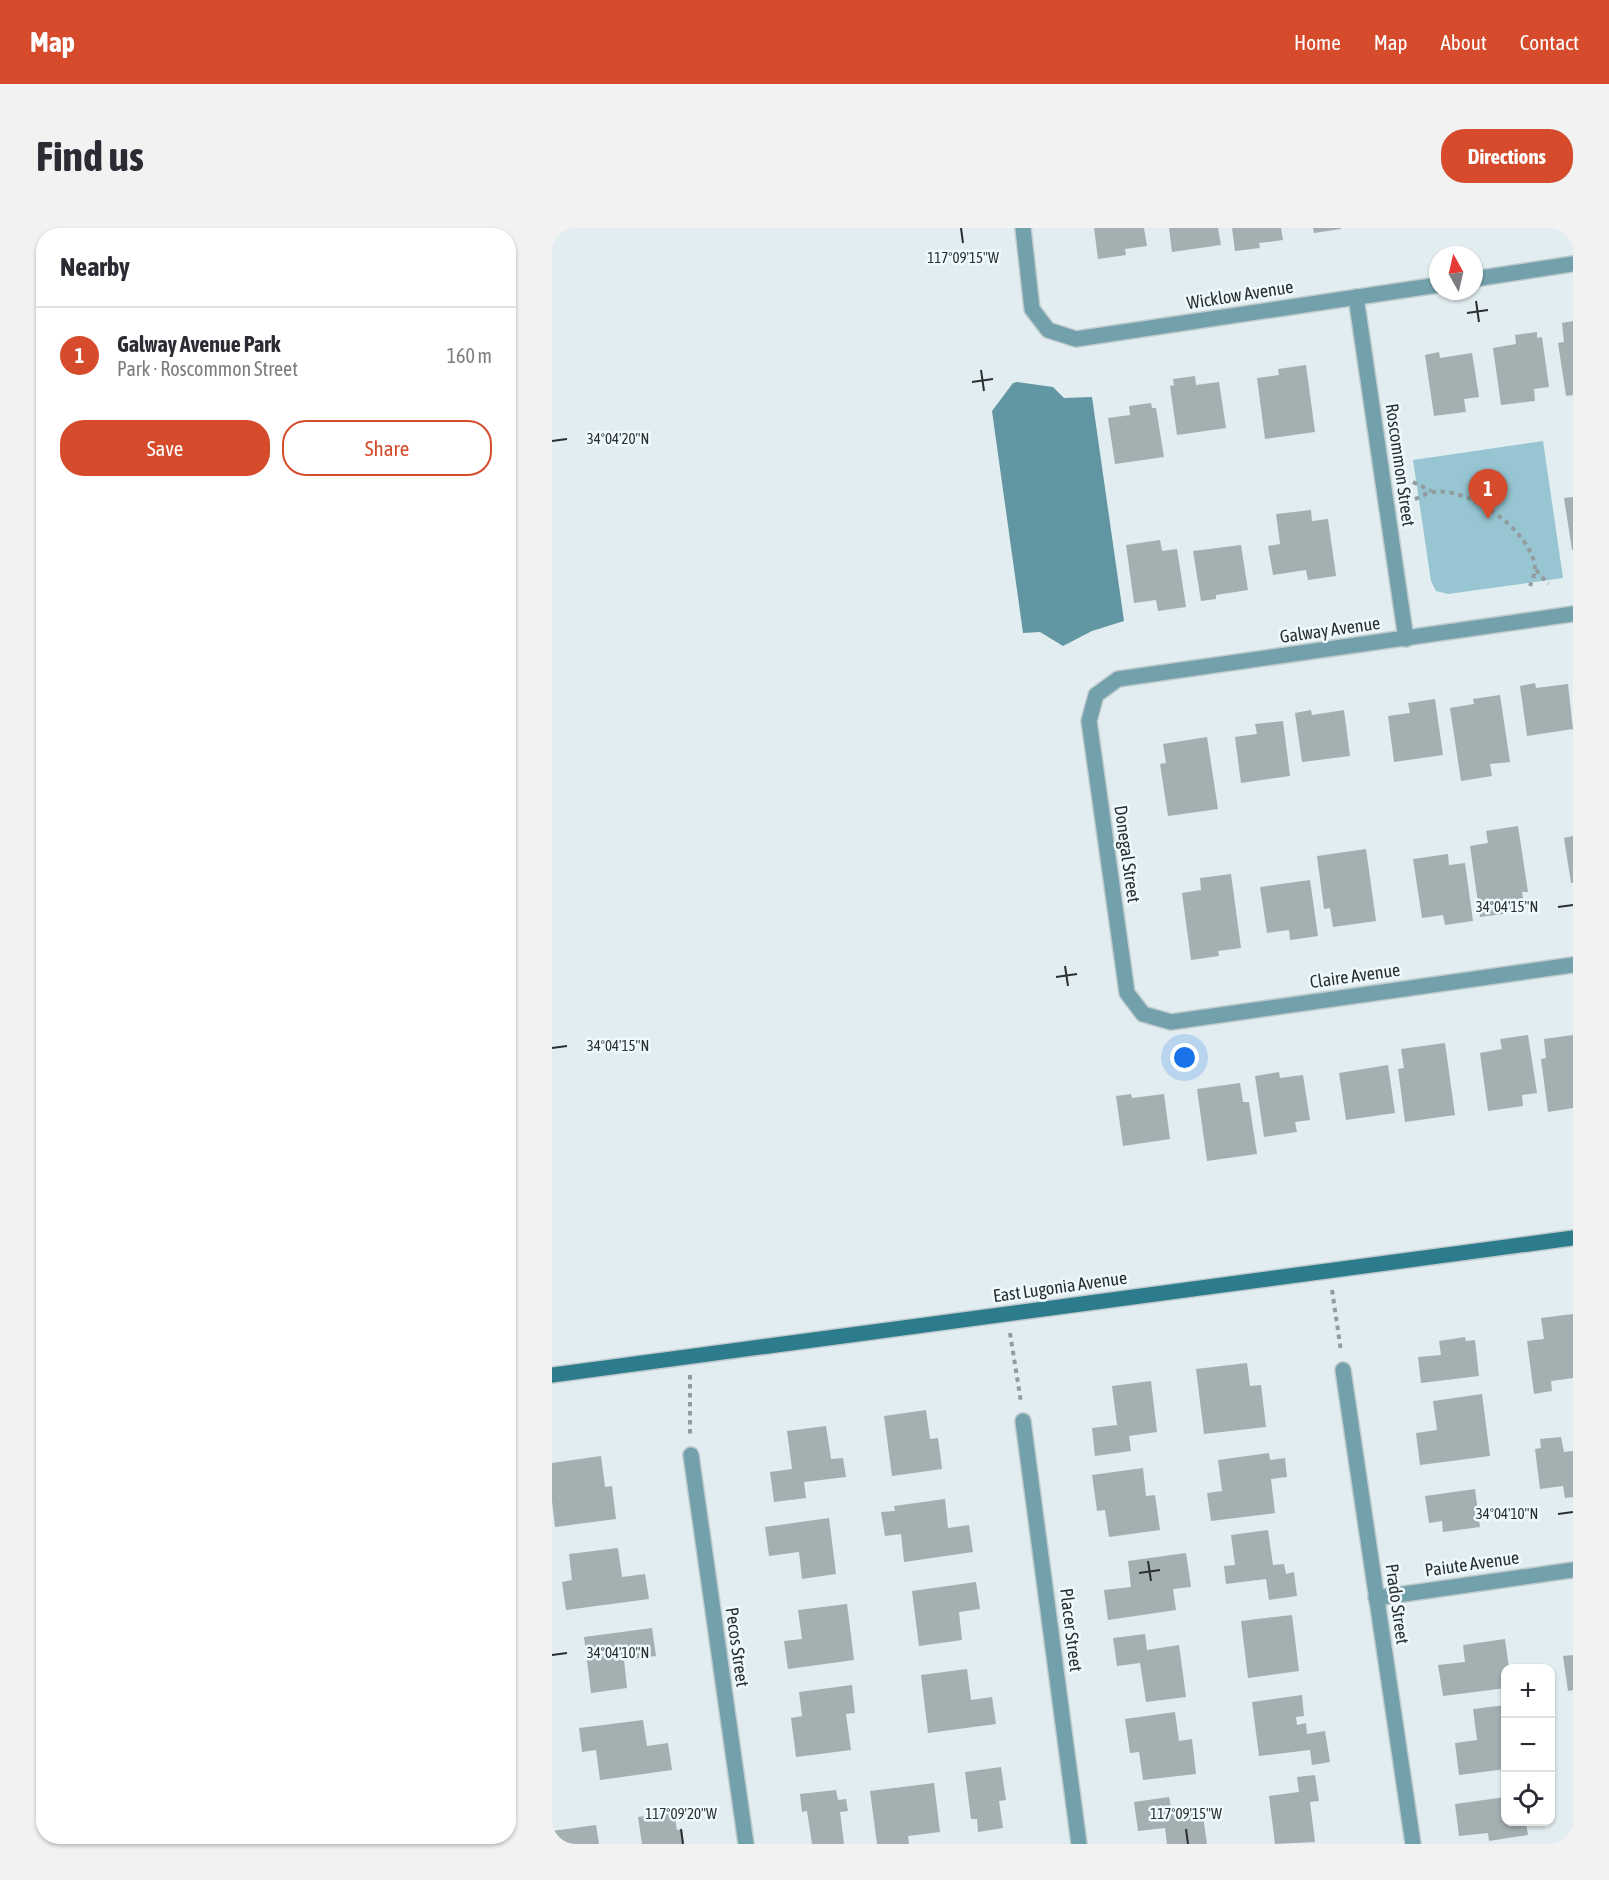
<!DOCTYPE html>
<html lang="en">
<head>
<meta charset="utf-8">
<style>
	body { margin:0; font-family:"Asap Condensed",sans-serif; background:#f2f2f3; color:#2b2b33 }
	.controls { position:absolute; right:18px; bottom:18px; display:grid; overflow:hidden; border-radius:12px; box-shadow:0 2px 4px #0004 }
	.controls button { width:54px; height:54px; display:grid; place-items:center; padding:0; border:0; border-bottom:2px solid #e1e1e2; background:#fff; color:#2b2b33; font:30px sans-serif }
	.compass { position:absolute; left:877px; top:18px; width:54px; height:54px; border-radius:50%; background:#fff; box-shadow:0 2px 4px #0004; rotate:352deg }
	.you { position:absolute; left:633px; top:830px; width:21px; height:21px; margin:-15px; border:4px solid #fff; border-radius:50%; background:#1a73e8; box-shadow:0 0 0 9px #1a73e833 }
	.badge { display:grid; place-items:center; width:39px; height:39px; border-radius:50%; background:#d54b2b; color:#fff; font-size:20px; font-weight:700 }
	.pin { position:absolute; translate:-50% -50px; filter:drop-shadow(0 2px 3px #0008) }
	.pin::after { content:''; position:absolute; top:32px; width:21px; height:18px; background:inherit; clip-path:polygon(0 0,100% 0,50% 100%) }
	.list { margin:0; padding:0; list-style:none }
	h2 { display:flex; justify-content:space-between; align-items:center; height:78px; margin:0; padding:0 24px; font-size:26px }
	h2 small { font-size:20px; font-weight:400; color:#7c7c81 }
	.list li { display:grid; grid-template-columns:39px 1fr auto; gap:18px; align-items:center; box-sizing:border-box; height:96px; padding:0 24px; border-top:2px solid #e1e1e2 }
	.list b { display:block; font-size:22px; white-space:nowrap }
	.list p { margin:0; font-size:20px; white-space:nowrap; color:#7c7c81 }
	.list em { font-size:20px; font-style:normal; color:#7c7c81 }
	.actions { display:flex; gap:12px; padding:18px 24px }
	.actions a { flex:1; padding:14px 0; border:2px solid #d54b2b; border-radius:24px; text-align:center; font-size:21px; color:#d54b2b }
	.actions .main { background:#d54b2b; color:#fff }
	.icon { flex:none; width:33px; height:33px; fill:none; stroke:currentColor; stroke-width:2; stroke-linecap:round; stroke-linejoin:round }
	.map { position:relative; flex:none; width:1021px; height:1616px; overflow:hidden; border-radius:24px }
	header { display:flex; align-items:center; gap:36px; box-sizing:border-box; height:84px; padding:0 30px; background:#d54b2b; color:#fff }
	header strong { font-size:28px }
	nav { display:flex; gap:33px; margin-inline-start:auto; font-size:21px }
	.intro { display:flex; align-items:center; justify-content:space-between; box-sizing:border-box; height:144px; padding:0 36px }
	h1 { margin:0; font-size:42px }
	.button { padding:15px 27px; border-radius:24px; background:#d54b2b; color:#fff; font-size:21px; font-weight:700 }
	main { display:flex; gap:36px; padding:0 36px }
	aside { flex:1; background:#fff; border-radius:24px; box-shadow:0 2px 4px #0004 }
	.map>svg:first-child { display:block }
	.green { fill:#97c6d2 }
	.water { fill:#6296a2 }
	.building { fill:#a3afb1 }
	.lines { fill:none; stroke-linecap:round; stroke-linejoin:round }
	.street-casing { stroke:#c0cbcd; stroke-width:18 }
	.secondary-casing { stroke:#c0cbcd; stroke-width:18 }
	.path { stroke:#929b9d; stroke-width:4; stroke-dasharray:4.5 4.5; stroke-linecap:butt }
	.street { stroke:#72a1ac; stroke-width:15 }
	.secondary { stroke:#2c7c8d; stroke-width:15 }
	.ticks { fill:none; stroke:#2a2f30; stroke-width:2 }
	.labels { text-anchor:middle; stroke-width:5; stroke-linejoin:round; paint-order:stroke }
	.street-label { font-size:18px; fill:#2a2f30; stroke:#eefafd }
	.ticks-label { font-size:15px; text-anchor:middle; fill:#2a2f30; stroke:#eefafd; stroke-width:5; stroke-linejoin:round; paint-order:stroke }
</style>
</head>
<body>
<header>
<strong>Map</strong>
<nav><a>Home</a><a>Map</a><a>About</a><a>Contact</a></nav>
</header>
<div class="intro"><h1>Find us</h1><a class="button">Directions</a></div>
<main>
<aside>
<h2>Nearby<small></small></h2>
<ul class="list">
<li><span class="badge">1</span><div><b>Galway Avenue Park</b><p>Park · Roscommon Street</p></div><em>160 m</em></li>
</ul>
<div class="actions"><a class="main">Save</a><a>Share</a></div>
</aside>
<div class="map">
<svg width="1021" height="1616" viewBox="0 0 1021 1616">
	<rect width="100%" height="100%" fill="#e1edf0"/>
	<path class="green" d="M991,213L1011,350L896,366L884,363L879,353L861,232Z"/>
	<path class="water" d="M465,154L501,159L512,170L540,169L572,393L540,403L511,418L488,404L471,405L440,183L461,155Z"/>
	<g class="building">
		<path d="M542,0H592L595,18L573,21L574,27L546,31Z"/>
		<path d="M617,0H666L669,17L620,24Z"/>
		<path d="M680,0H729L731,12L707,15L708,20L683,23Z"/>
		<path d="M761,0H789V1L762,5Z"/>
		<path d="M1021,93V167L1014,168L1006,115L1012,114L1010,95Z"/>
		<path d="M985,104V110L990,109L997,159L982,161L983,173L949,177L941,120L964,116L963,107Z"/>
		<path d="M887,124L888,130L920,125L927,169L912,171L914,184L882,188L873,127Z"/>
		<path d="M754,137L763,204L713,211L705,150L727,147L726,141Z"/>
		<path d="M643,148L644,157L667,154L674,200L625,207L618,158L622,157L621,151Z"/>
		<path d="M599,175L600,180H604L612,229L563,236L556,190L578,187L577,178Z"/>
		<path d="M1021,269V322H1020L1012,270Z"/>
		<path d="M759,282L760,293L776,291L784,348L756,352L754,342L721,347L716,318L728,316L724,286Z"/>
		<path d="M608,312L610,323L625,321L634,379L606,383L604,372L582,375L574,317Z"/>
		<path d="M689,317L696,362L664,367V371L649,373L641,323Z"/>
		<path d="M983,455L984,460L1016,456L1021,501L975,508L968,458Z"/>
		<path d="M948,467L958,534L938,536L940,548L909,553L898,480L922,476L921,471Z"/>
		<path d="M883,471L891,527L842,534L836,488L858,485L856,475Z"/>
		<path d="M759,482L760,487L792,482L798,528L750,534L743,485Z"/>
		<path d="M731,493L738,548L689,555L683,509L705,506L703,496Z"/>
		<path d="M655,509L666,581L616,588L608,536L614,535L611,516Z"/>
		<path d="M966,598L976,664H970L973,683L928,689L918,618L936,615L934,603Z"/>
		<path d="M1021,608V655H1019L1012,610Z"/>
		<path d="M814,621L824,693L781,699L778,680L772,681L765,628Z"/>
		<path d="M896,626L897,637L913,635L921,693L893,697L891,687L870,690L861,631Z"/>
		<path d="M679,646L689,720L666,723L667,728L639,732L630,665L649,662L648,650Z"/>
		<path d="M758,652L766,708L738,712L737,702L715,705L708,659Z"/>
		<path d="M976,807L985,865L970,867L971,878L936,883L928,825L950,821L948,811Z"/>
		<path d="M1021,807V880L996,884L989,831L994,830L992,811Z"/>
		<path d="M893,815L903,887L853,894L846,841L852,840L849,821Z"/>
		<path d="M836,837L843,885L794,892L787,845Z"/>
		<path d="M727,844L728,850L751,847L758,892L743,894L745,904L712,909L703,848Z"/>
		<path d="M688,855L691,874H697L705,926L655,933L645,861Z"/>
		<path d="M579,866L580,870L612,866L618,911L571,918L564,868Z"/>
		<path d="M1021,1086V1150L999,1153L1000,1163L982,1166L975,1113L992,1111L989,1090Z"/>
		<path d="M913,1109L914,1113L923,1112L927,1148L869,1155L866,1129L889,1127L887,1113Z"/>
		<path d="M695,1135L698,1158L709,1157L714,1199L652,1206L644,1141Z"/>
		<path d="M599,1153L605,1204L577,1208L579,1223L543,1228L540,1200L565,1197L560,1158Z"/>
		<path d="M930,1166L938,1228L868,1237L864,1205L885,1202L881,1173Z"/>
		<path d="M374,1182L378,1211L386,1210L390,1241L340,1248L332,1188Z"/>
		<path d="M274,1198L279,1231L291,1230L294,1249L252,1254L254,1270L222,1274L218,1244L240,1241L235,1203Z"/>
		<path d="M1009,1209L1012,1224L1021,1223V1269L1013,1270L1011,1258L988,1261L983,1221L989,1220L988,1211Z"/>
		<path d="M717,1225L718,1232L733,1230L735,1249L719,1251L723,1285L659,1293L655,1265L670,1263L666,1232Z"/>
		<path d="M49,1228L53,1259L60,1258L64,1291L3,1299L0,1273V1235Z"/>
		<path d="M591,1240L594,1268L603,1267L608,1302L557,1309L553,1282L545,1283L540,1247Z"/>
		<path d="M923,1261L928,1299L891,1304L890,1293L877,1295L873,1268Z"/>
		<path d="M393,1271L396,1300L417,1297L421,1324L352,1334L349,1306L333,1308L329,1284L343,1283L342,1278Z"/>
		<path d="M277,1290L284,1346L250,1351L247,1324L217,1328L213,1299Z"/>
		<path d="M716,1302L721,1337L732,1336L734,1346L742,1344L745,1368L717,1372L714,1351L674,1356L672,1338L683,1337L679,1307Z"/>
		<path d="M66,1320L70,1349L93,1346L97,1371L14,1382L10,1354L20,1352L17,1326Z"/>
		<path d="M634,1325L639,1359L621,1361L624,1382L556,1392L552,1362L579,1359L576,1333Z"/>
		<path d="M424,1354L428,1381L407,1384L410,1412L367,1418L360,1363Z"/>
		<path d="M295,1376L302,1432L236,1441L232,1413L250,1411L246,1382Z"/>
		<path d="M740,1387L747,1443L696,1450L689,1393Z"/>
		<path d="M100,1400L104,1428L72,1432L75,1460L39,1465L32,1409Z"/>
		<path d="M593,1406L595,1422L627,1417L634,1469L594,1474L588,1435L565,1438L561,1410Z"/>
		<path d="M953,1411L957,1440H954V1460L891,1468L886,1437L913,1434L911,1417Z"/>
		<path d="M1021,1427V1462L1016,1463L1011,1428Z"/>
		<path d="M415,1441L419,1472L440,1469L444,1496L376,1505L369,1447Z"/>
		<path d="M300,1457L303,1485L294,1486L299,1522L244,1529L239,1490L250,1488L247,1464Z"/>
		<path d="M750,1467L752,1488L744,1489L745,1497L754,1495L755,1506L773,1503L778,1534L760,1537L758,1522L707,1528L700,1474Z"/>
		<path d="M954,1477V1541L907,1547L903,1515L925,1512L921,1481Z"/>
		<path d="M623,1484L627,1513L640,1511L644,1546L591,1552L587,1524L578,1525L573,1491Z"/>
		<path d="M91,1492L95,1518L116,1515L120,1542L48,1552L44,1522L30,1524L27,1500Z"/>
		<path d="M449,1539L454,1572L447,1573L451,1600L426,1604L425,1591H419L413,1544Z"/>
		<path d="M763,1547L767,1573L758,1574L763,1614L723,1616L717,1568L747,1564L745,1549Z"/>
		<path d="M382,1555L388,1604L356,1608L357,1616H325L318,1563Z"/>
		<path d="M284,1562L286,1572L294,1571L296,1583L288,1584L292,1616H260L255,1583L250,1584L248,1566Z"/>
		<path d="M617,1569L620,1585L650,1581L655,1616H615L613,1600L586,1603L582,1574Z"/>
		<path d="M954,1569V1594H974L976,1607L937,1613L936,1605L907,1608L903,1576Z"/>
		<path d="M122,1584L125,1602L130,1601L132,1616H90L86,1589Z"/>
		<path d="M44,1597L47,1616H0V1603Z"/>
	</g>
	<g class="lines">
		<g class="street-casing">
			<g id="street">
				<path d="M471,0L480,81L496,102L524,111L886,57"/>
				<path d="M922,51L1021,36"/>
				<path d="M804,69L854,411"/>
				<path d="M1021,386L566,451L544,467L537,493L575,765L591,786L619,794L1021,737"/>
				<path d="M791,1142L861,1616"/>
				<path d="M471,1193L527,1616"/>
				<path d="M139,1227L194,1616"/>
				<path d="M824,1370L1021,1342"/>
			</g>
		</g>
		<g class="secondary-casing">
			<path id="secondary" d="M0,1147L1021,1010"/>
		</g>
		<g class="path">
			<path d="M861,254L879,263"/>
			<path d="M863,271C869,269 875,264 881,264C916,258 980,303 983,340C983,346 980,353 978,358"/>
			<path d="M984,342L996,356"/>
			<path d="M780,1062L789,1123"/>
			<path d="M458,1105L469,1174"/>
			<path d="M138,1147V1209"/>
		</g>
		<use href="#street" class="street"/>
		<use href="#secondary" class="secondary"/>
	</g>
	<path class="ticks" d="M409,0L411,15M924,73L927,94M915,85L936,82M429,142L432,163M420,154L441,151M0,213L15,211M1006,679L1021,677M513,738L516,758M504,749L525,746M0,820L15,818M1006,1286L1021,1284M596,1333L599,1353M587,1345L608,1342M0,1427L15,1425M129,1601L131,1616M634,1601L636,1616"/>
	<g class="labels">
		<g class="street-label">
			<text transform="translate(688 67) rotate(-9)" y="6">Wicklow Avenue</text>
			<text transform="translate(848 237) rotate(82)" y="6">Roscommon Street</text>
			<text transform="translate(778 402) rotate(-8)" y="6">Galway Avenue</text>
			<text transform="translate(575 626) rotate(82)" y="6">Donegal Street</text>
			<text transform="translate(803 748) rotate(-8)" y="6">Claire Avenue</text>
			<text transform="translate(508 1059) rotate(-8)" y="6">East Lugonia Avenue</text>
			<text transform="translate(920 1336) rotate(-8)" y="6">Paiute Avenue</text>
			<text transform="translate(845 1376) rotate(82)" y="6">Prado Street</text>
			<text transform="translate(519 1402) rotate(83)" y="6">Placer Street</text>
			<text transform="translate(185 1419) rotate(82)" y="6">Pecos Street</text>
		</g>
	</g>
	<g class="ticks-label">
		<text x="411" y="35">117°09'15"W</text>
		<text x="66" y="216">34°04'20"N</text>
		<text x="955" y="684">34°04'15"N</text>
		<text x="66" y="823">34°04'15"N</text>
		<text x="955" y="1291">34°04'10"N</text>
		<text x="66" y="1430">34°04'10"N</text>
		<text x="129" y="1591">117°09'20"W</text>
		<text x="634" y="1591">117°09'15"W</text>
	</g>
</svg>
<div class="controls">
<button>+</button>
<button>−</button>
<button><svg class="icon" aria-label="locate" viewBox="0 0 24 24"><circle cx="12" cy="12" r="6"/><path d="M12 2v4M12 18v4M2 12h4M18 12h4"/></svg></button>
</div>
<svg class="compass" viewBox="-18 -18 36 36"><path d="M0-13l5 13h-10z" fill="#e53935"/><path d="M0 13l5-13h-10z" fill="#7c7c81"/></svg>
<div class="you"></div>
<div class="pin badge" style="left:936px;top:291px">1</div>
</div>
</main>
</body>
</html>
